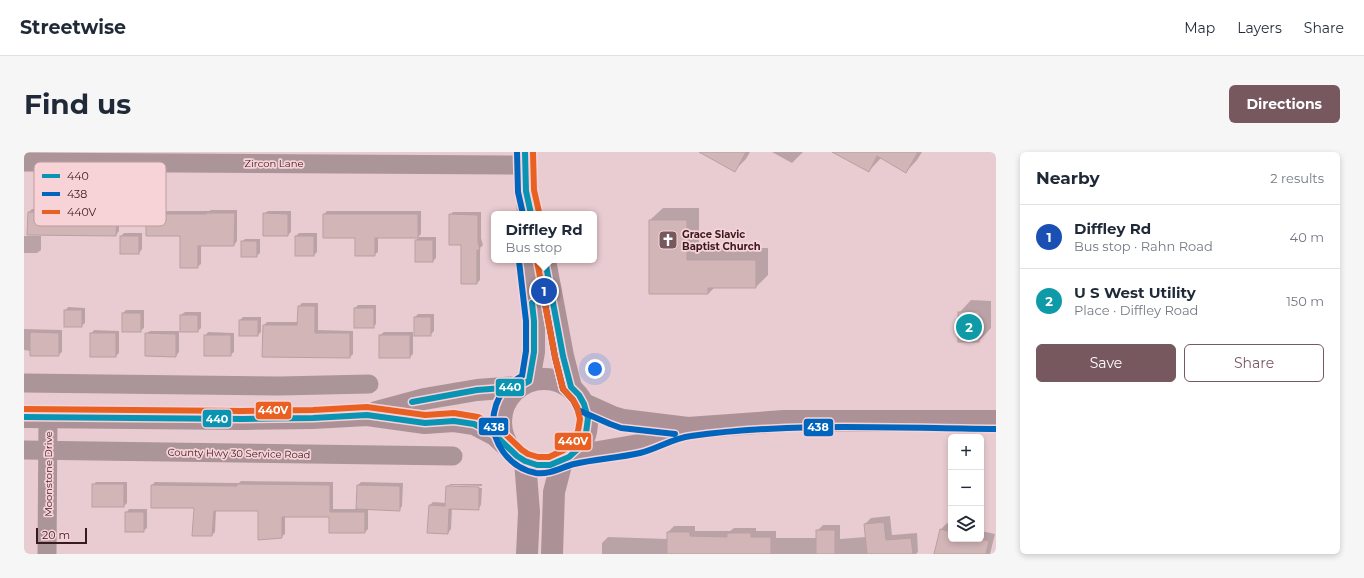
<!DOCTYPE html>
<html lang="en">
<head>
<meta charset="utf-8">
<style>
	body { margin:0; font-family:Montserrat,sans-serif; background:#f6f6f7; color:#1f2937 }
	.controls { position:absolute; right:12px; bottom:12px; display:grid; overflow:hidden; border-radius:6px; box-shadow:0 2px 6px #0003 }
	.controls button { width:36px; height:36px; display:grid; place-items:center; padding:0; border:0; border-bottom:1px solid #e0e1e3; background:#fff; color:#1f2937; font:20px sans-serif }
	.scale { position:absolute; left:12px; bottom:10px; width:51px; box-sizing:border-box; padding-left:4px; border:2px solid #3a1a21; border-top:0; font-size:11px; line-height:14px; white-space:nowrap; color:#3a1a21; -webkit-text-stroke:3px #f7d3d8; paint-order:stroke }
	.you { position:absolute; left:571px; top:217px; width:14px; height:14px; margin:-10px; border:3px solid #fff; border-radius:50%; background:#1a73e8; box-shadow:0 0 0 6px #1a73e833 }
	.badge { display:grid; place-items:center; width:26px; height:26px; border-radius:50%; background:#77585f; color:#fff; font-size:13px; font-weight:700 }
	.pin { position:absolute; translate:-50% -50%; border:2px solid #fff; box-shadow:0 1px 4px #0006 }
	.popup { position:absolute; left:467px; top:59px; width:106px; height:52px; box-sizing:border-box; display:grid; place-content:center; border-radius:6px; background:#fff; filter:drop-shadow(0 1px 3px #0005); font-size:13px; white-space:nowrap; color:#747a83 }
	.popup b { font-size:15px; color:#1f2937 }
	.popup::after { content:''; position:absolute; left:50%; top:100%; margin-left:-8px; border:8px solid transparent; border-top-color:#fff }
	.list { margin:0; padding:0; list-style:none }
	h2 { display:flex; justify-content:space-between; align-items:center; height:52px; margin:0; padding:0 16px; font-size:17px }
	h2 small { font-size:13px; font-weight:400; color:#747a83 }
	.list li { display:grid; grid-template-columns:26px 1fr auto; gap:12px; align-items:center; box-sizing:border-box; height:64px; padding:0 16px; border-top:1px solid #e0e1e3 }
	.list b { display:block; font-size:15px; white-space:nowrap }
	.list p { margin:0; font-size:13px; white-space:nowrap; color:#747a83 }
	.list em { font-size:13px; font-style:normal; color:#747a83 }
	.actions { display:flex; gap:8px; padding:12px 16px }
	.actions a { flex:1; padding:9px 0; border:1px solid #77585f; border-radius:6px; text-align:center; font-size:14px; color:#77585f }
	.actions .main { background:#77585f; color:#fff }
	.icon { flex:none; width:22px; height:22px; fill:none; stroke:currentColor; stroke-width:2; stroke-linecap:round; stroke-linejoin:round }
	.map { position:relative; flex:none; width:972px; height:402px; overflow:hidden; border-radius:6px }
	header { display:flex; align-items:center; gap:24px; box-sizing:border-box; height:56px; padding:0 20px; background:#fff; border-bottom:1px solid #e0e1e3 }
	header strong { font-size:19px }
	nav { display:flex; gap:22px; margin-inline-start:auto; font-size:14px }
	.intro { display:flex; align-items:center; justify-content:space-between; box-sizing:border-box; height:96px; padding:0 24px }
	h1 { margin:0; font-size:28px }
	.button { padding:10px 18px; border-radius:6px; background:#77585f; color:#fff; font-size:14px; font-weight:700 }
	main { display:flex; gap:24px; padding:0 24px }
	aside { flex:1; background:#fff; border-radius:6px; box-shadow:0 2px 6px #0003 }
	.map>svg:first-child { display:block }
	.shadow { fill:#0003 }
	.building { fill:#d2b5b6; stroke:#bb9fa0 }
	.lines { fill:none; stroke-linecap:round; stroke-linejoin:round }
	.street { stroke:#ab9599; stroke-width:19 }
	.secondary { stroke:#ac9297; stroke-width:22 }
	.bus-1-casing { stroke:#f7d3d8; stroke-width:9 }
	.bus-2-casing { stroke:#f7d3d8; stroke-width:9 }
	.bus-3-casing { stroke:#f7d3d8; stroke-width:9 }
	.bus-1 { stroke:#0994b4; stroke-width:6 }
	.bus-2 { stroke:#0065bd; stroke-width:6 }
	.bus-3 { stroke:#e96122; stroke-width:6 }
	.labels { text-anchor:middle; stroke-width:3.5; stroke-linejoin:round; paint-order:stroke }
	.street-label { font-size:10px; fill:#3a1a21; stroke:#f7d3d8 }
	.poi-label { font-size:10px; font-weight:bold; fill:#3a1a21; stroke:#f7d3d8; text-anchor:start }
	.key { fill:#f7d3d8; stroke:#be9ca1; stroke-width:1 }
	.key-label { font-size:11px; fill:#3a1a21 }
	.line-badge { stroke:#f7d3d8; stroke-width:1.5 }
	.badge-label { font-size:11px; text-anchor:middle; font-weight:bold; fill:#fff }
</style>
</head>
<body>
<header>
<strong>Streetwise</strong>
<nav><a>Map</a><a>Layers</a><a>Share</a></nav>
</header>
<div class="intro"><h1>Find us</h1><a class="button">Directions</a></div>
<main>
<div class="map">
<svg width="972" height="402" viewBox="0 0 972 402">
	<rect width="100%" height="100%" fill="#e9ccd1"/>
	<g class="shadow">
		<path d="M677,0H726L722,7L710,19Z"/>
		<path d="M748,0H779L768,11Z"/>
		<path d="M810,0H898L893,8L882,20L857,6L845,19Z"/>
		<path d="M95,56V79L92,83L4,82L5,60L8,57Z"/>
		<path d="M639,56H675V96H744V123L732,135H691L684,142L626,141V68Z"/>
		<path d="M187,58H213V89L210,93H177V112L173,115L157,83L123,62L126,59H185Z"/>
		<path d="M244,59H267V80L264,83L240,62Z"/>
		<path d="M303,59H397V82L394,85H412V106L409,109L392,88L395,85H354V100L350,103L332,85L300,62Z"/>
		<path d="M429,60H457V86L459,93L456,96V128L453,131L426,63Z"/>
		<path d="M100,81H118V97L115,101L97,84Z"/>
		<path d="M275,81H293V100L290,103L272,84Z"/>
		<path d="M0,84H17V98L13,101H0Z"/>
		<path d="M221,87H236V101L232,104L218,90Z"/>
		<path d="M947,148L967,149V176L955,189L935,161Z"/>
		<path d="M278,151H294V178L329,179V202L326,205L239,204L240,173L243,170H274L275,154Z"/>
		<path d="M334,153H352V172L349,175H331V156Z"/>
		<path d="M44,155L61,156V171L57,174L41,159Z"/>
		<path d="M102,158H120V176L116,179L99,161Z"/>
		<path d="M161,160H177V176L174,179L157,163Z"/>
		<path d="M394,162H410V179L406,183L391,165Z"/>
		<path d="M219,165H237V180L234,183H216V168Z"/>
		<path d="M0,177L38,178V200L34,203L0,198Z"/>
		<path d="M70,178L95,179V201L92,204L67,182Z"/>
		<path d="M126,179H155V200L152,204L122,182Z"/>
		<path d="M184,180L210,181V200L206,203L181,184Z"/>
		<path d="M360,180H389V202L386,205L356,183Z"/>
		<path d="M217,329L309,330V357H333L334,333L337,330L379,331L378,354L375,358L344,357V377L341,380L306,364H261V382L257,385L235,358H192L191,380L188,383L171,355L128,333L131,330L215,331Z"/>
		<path d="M72,330H103V351L100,354L69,333Z"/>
		<path d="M426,332H458V334L424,333V335L458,336L457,353L454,357L428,356L427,377L424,381L406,353L409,350L422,351L423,335Z"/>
		<path d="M105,357H123V376L119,379L102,361Z"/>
		<path d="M866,364L868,383L893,381L894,400L892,402H578V391L584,385L644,387V380L650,374H671V379H706L710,376H732V379H752V386H793V379L799,373H816V387L842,385L841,372L847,366Z"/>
		<path d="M923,371L927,372V387H957V379L971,382L966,402H918L916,378Z"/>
	</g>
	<g class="building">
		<path d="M675,0H722L711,20Z"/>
		<path d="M808,0H894L882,21L853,4L845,20Z"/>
		<path d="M66,59H93L92,84L3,83L4,60H66Z"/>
		<path d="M182,61H211L210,94H174V116H156V84H122V62H182Z"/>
		<path d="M239,61L264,62V84H239Z"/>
		<path d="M299,62H394V86H351V104H331V86H299Z"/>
		<path d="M425,62L454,63V90L456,98H453V132H437V93H425Z"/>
		<path d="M625,68H663V108H732V136H684V142H625Z"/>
		<rect x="96" y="84" width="19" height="18"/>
		<rect x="271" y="84" width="19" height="20"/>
		<rect x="391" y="88" width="18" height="22"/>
		<rect x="217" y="89" width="16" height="16"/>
		<path d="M274,154H291V181H326V206L238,205L239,173H273Z"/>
		<rect x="330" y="156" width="20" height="20"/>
		<rect x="40" y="158" width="18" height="17"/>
		<rect x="934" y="160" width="21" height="30"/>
		<rect x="98" y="161" width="19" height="19"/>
		<rect x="156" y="163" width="18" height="17"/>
		<rect x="390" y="165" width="17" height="19"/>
		<rect x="215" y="168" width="19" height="16"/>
		<path d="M6,180L35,181V204H6Z"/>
		<rect x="66" y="181" width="26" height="24"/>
		<path d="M121,181L152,182V205L121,204Z"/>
		<rect x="180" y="183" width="27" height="21"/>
		<rect x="355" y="183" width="31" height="23"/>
		<rect x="68" y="332" width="32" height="23"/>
		<path d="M213,332L306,333V360H341V381H305V365H258V386L234,388V359H190L188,384H168L170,356H127V333L213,334Z"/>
		<path d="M333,333L376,334V359L332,357Z"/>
		<path d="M422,334L455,335V358L425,357L424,382L403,381L405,353L421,354Z"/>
		<rect x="101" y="360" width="19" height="20"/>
		<path d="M860,370L862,388L887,386L889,402H843L840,372Z"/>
		<path d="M916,377L927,380V387H957L965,389L962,402H910Z"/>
		<rect x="792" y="378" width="19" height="24"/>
		<path d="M643,380H666V384L703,385V381H727V385H747V402H643Z"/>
	</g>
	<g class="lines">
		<g class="street">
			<path d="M0,10L501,13"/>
			<path d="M0,231L256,234L345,232"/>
			<path d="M0,298L429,304"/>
			<path d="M23,402L24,265"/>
		</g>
		<g class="secondary">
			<path d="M501,0L504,62"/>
			<path d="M503,108L510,169V200L505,229"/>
			<path d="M521,108L539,204L547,235"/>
			<circle cx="520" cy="270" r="43"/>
			<path d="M560,252L589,265L599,268L664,276L760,269H972"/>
			<path d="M352,260L400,247L453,238L494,235"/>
			<path d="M0,265L219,267L289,266L343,263L401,271L430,269L450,272L471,283L486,297"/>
			<path d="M545,305L615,293L660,277"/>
			<path d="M501,309L505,360L503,402"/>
			<path d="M528,402L530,340L538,309"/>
		</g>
		<g class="bus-1-casing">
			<g id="bus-1">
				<path d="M501,0L502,39L507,62"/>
				<path d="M388,250L453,238L494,235L505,229L510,200V169L508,151"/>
				<path d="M0,265L219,267L289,266L343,263L401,271L430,269L450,272L471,283L493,304L501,309L513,313H526L545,305L556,295L562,281L564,266L560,252L555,243L547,235L539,204L521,108"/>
			</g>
		</g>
		<g class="bus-2-casing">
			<g id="bus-2">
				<path d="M493,0L494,40L499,62"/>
				<path d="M495,109L502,169V199L498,224C483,232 473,244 470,261C465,289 485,316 512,321C526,323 538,315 550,312C572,307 594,306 616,301C633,297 649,286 667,284C767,270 871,276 972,277"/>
				<path d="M521,151L531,205L539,237L549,248L554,258L586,272L597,276L651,282"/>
			</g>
		</g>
		<g class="bus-3-casing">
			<g id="bus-3">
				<path d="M509,0L510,38L515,60"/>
				<path d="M0,257L219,259L289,258L343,255L401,263L430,261L454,265L476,277L498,298L504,302L514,305H525L540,298L549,290L554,279L556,267L553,255L549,248L539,237L531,205L513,109"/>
			</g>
		</g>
		<use href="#bus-1" class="bus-1"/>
		<use href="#bus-2" class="bus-2"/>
		<use href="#bus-3" class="bus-3"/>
	</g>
	<defs>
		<g id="church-square" transform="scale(1)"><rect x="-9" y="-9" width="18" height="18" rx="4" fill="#77585f" stroke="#f7d3d8"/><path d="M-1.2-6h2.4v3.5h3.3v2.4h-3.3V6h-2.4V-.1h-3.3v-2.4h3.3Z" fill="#fff"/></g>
	</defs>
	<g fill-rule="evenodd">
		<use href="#church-square" x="644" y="88"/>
	</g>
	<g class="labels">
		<g class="street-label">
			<text x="250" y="15">Zircon Lane</text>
			<text transform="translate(215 301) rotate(1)" y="4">County Hwy 30 Service Road</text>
			<text transform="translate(24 322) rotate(-90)" y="4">Moonstone Drive</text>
		</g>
		<g class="poi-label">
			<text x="658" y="86">Grace Slavic<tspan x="658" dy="12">Baptist Church</tspan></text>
		</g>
	</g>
	<rect x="10" y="10" width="132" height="64" rx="6" class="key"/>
	<rect x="18" y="22" width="18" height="4" fill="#0994b4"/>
	<rect x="18" y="40" width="18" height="4" fill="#0065bd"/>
	<rect x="18" y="58" width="18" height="4" fill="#e96122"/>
	<g class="key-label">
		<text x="43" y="28">440</text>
		<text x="43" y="46">438</text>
		<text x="43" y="64">440V</text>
	</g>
	<g class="line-badge">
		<rect x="471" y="226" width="30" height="19" rx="4" fill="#0994b4"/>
		<rect x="231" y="249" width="37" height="19" rx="4" fill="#e96122"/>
		<rect x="178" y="257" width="30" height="19" rx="4" fill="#0994b4"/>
		<rect x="454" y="265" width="31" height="19" rx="4" fill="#0065bd"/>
		<rect x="779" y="266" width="31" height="19" rx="4" fill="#0065bd"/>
		<rect x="530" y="280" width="38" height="19" rx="4" fill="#e96122"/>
	</g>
	<g class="badge-label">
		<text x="486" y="239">440</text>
		<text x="249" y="262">440V</text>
		<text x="193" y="271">440</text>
		<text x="470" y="279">438</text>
		<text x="794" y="279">438</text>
		<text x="549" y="293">440V</text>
	</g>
</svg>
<div class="controls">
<button>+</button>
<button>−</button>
<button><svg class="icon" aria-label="layers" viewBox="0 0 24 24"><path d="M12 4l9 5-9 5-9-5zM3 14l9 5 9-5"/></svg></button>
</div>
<div class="scale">20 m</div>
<div class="you"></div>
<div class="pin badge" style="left:520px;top:139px;background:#1a4fb4">1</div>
<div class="popup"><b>Diffley Rd</b>Bus stop</div>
<div class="pin badge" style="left:945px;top:175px;background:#0f9aa8">2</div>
</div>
<aside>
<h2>Nearby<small>2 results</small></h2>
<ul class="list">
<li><span class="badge" style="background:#1a4fb4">1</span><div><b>Diffley Rd</b><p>Bus stop · Rahn Road</p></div><em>40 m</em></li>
<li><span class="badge" style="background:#0f9aa8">2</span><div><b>U S West Utility</b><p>Place · Diffley Road</p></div><em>150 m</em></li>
</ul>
<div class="actions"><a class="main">Save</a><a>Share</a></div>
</aside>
</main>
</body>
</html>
